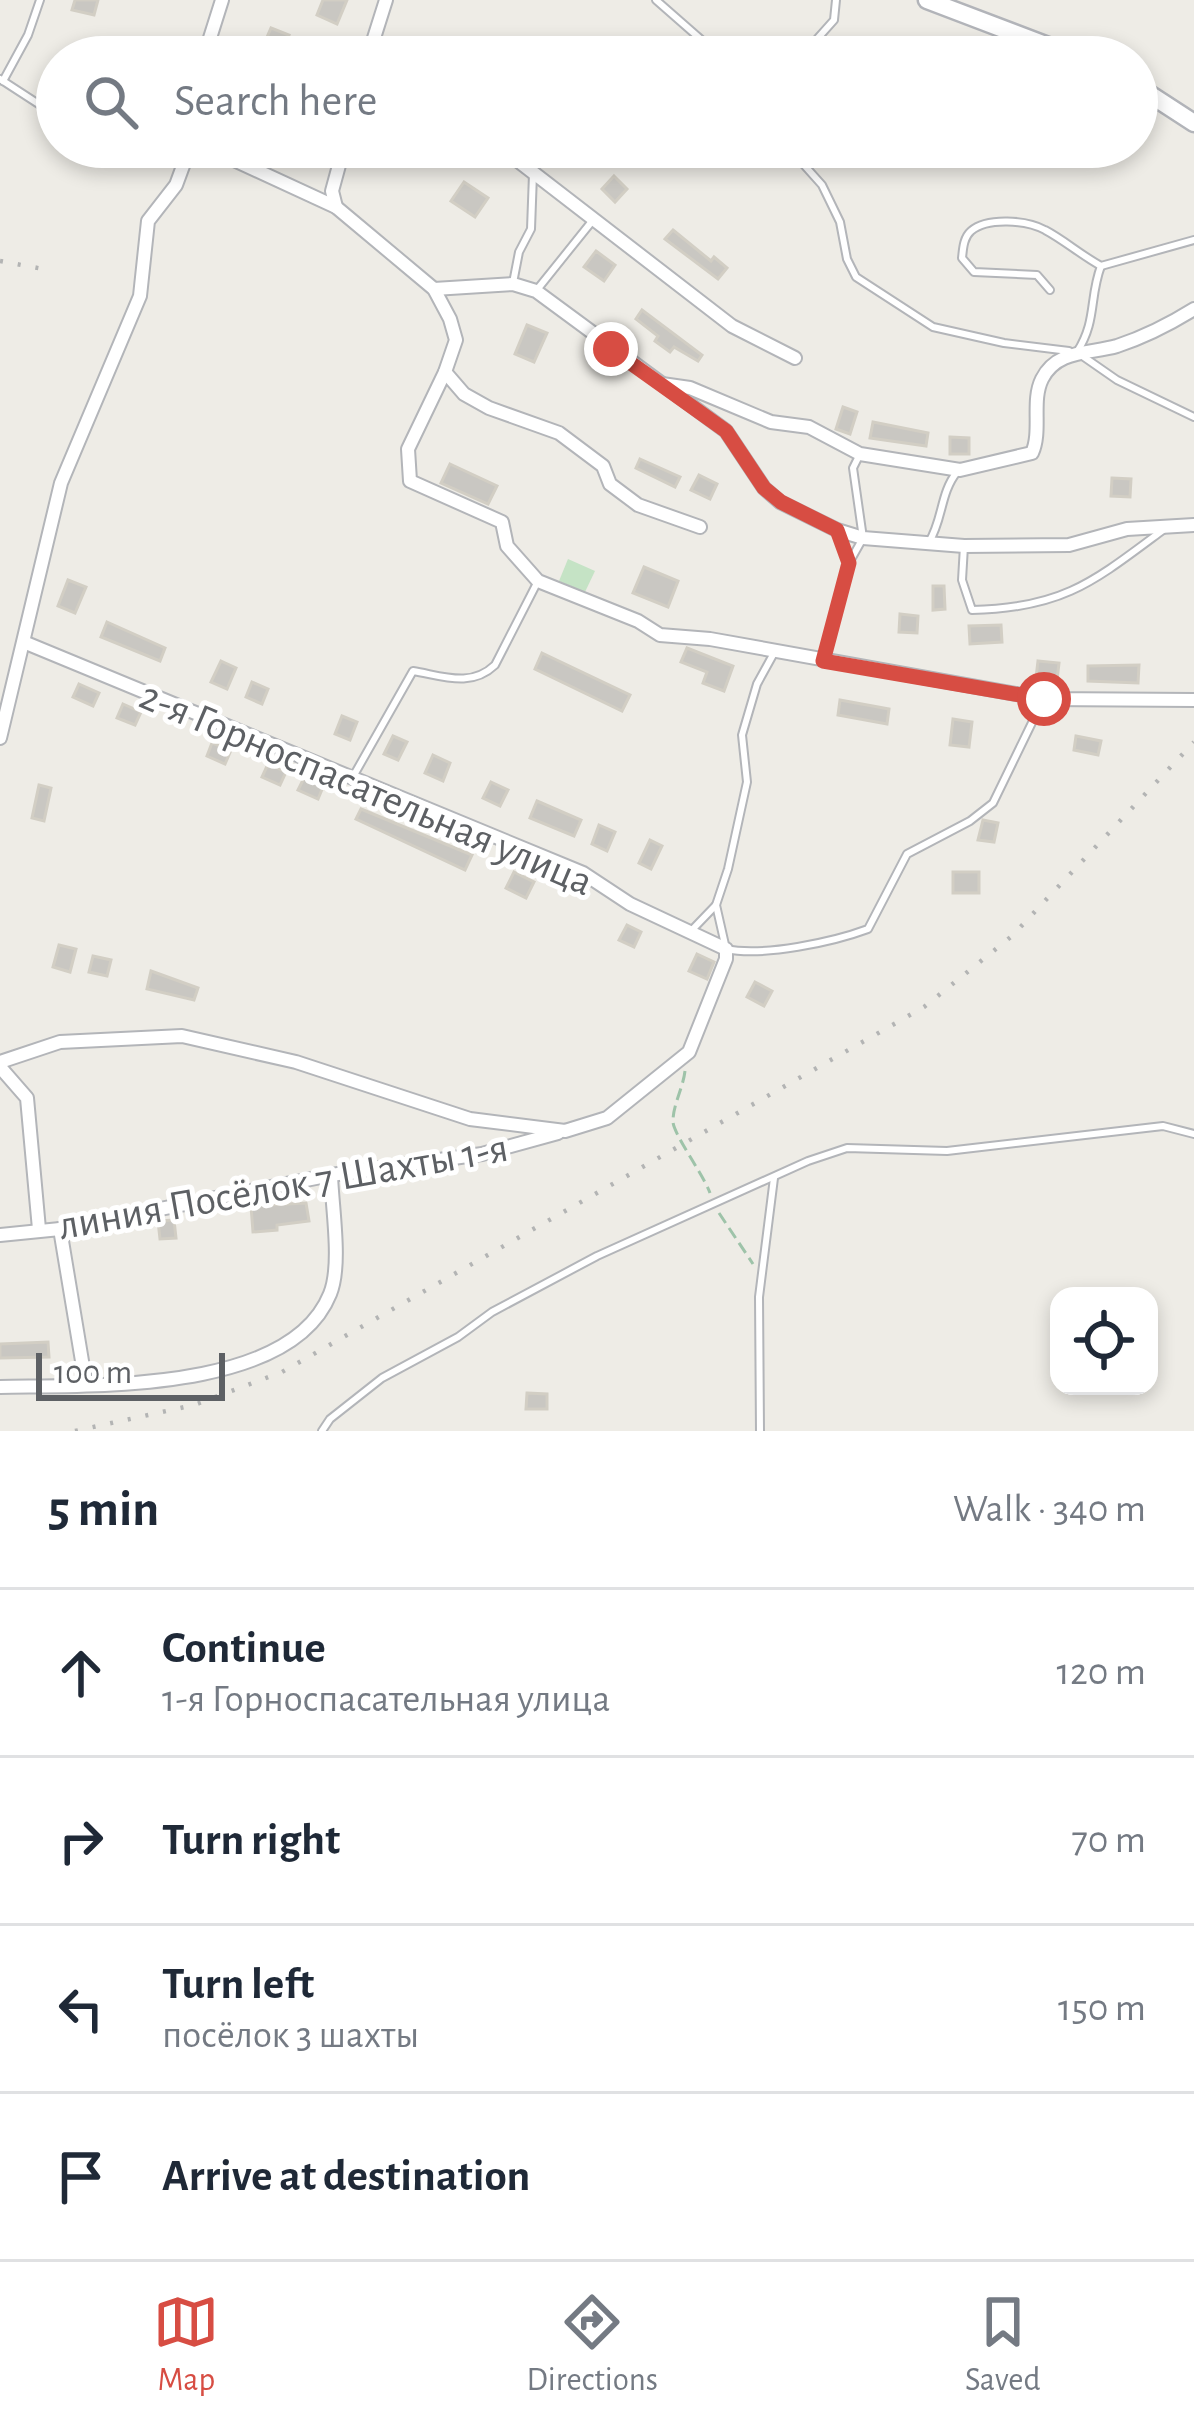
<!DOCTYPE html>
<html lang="en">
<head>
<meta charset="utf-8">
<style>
	body { margin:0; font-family:"Alegreya Sans",sans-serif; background:#f6f6f7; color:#1f2937 }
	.controls { position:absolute; right:36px; bottom:36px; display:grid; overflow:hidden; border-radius:24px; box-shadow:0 6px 18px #0003 }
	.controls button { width:108px; height:108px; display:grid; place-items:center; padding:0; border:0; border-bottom:3px solid #e0e1e3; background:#fff; color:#1f2937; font:60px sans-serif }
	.scale { position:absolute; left:36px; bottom:30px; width:189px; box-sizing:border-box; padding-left:12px; border:6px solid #5d6064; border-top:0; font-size:33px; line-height:42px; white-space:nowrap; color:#5d6064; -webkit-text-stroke:9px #fff; paint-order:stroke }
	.stop { position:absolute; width:36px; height:36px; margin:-27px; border:9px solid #d74d43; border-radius:50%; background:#fff }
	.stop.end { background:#d74d43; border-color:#fff; box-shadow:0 3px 12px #0008 }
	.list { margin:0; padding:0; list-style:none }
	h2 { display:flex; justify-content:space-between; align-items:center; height:156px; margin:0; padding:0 48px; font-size:51px }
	h2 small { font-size:39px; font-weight:400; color:#747a83 }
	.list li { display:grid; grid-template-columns:78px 1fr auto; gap:36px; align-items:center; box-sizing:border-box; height:168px; padding:0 48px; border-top:3px solid #e0e1e3 }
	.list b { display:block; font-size:45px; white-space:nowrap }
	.list p { margin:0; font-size:39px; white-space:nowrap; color:#747a83 }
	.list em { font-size:39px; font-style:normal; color:#747a83 }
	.icon { flex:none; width:66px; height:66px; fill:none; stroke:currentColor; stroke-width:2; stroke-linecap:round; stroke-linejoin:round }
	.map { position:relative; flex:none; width:1194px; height:1431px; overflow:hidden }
	.search { position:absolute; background:#fff; box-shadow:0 6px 18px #0003; left:36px; right:36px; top:36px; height:132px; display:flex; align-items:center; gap:30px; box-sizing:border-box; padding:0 42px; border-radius:66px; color:#747a83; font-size:45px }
	.sheet { height:828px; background:#fff }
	nav { display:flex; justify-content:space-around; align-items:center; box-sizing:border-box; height:168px; border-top:3px solid #e0e1e3; background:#fff; font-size:33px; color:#747a83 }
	nav a { display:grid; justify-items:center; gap:6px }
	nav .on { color:#d74d43 }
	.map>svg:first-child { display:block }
	.green { fill:#c5e3c5 }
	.building { fill:#c9c7c2; stroke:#d2cec4; stroke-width:3 }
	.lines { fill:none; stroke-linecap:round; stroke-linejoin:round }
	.lane-casing { stroke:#b3b5b9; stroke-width:10 }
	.street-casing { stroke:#b3b5b9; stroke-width:16 }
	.secondary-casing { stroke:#b2b4b9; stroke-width:21 }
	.path { stroke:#9ec3a9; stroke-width:3; stroke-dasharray:12 6; stroke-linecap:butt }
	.lane { stroke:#fff; stroke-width:6 }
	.street { stroke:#fff; stroke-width:12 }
	.secondary { stroke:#fff; stroke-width:16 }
	.rail { stroke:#b3b4b4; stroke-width:4.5; stroke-dasharray:3 15; stroke-linecap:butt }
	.route { stroke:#d74d43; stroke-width:15 }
	.labels { text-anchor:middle; stroke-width:10; stroke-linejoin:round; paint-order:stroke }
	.street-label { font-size:42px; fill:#5d6064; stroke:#fff }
</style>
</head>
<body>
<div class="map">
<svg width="1194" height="1431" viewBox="0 0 1194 1431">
	<rect width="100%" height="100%" fill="#eeece6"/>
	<path class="green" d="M568,559L595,571L585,592L559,581Z"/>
	<g class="building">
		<path d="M75,0H98L94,15L72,10Z"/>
		<path d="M323,0H347L337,24L317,15Z"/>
		<path d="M271,28L289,35L279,57L261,51Z"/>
		<path d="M614,176L627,189L615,202L602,189Z"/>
		<path d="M464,182L488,198L475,217L451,201Z"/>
		<path d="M673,230L711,261L714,257L727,268L718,279L665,239Z"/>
		<path d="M596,251L615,265L604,281L584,267Z"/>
		<path d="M642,310L702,355L698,361L674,347L670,352L655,341L658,336L636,319Z"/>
		<path d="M527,325L547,333L534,362L515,354Z"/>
		<path d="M843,407L857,412L850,434L836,429Z"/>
		<path d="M873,422L928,433L926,446L870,438Z"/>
		<path d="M950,437L969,438V454H950Z"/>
		<path d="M640,459L680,477L675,487L636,468Z"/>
		<path d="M450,464L497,486L488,504L441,483Z"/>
		<path d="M699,475L717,484L710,499L691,490Z"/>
		<path d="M1112,478L1131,479L1130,497L1111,496Z"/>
		<path d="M644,567L678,581L668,607L633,593Z"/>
		<path d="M68,580L86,587L75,613L58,606Z"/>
		<path d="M933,586H944L945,609L933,610Z"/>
		<path d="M900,614L918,616L917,633L899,632Z"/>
		<path d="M107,622L165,648L160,661L101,637Z"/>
		<path d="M1001,625L1002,642L970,644L969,626Z"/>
		<path d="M687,648L733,666L724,691L703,683L707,672L681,662Z"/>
		<path d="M542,653L630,695L622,711L535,669Z"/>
		<path d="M221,661L236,668L227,689L211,682Z"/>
		<path d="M1038,661L1059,663L1057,680L1036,678Z"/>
		<path d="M1139,665L1138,683L1088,681V666Z"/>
		<path d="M252,682L268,689L262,704L246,697Z"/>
		<path d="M79,684L99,693L93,706L73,697Z"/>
		<path d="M840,700L889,709L887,724L838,715Z"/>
		<path d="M123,704L141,712L135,725L117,718Z"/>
		<path d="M342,716L357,722L350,740L335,734Z"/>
		<path d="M953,719L972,722L969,747L950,745Z"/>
		<path d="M393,736L407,742L398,760L384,754Z"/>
		<path d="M1076,736L1101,741L1098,755L1074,750Z"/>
		<path d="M212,743L231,750L225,764L207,756Z"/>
		<path d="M433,755L450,763L443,781L425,773Z"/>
		<path d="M268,764L286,772L280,785L262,777Z"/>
		<path d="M304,778L323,787L318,799L298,790Z"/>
		<path d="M491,782L508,790L500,806L483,798Z"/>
		<path d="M39,785L51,788L44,821L32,818Z"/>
		<path d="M537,801L581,820L574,836L530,818Z"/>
		<path d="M361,809L472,855L465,870L356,819Z"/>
		<path d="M983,820L998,823L994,842L978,840Z"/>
		<path d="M599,825L615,832L607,851L592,844Z"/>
		<path d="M650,840L662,846L651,869L639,863Z"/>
		<path d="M514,872L534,882L526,898L506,888Z"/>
		<rect x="953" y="872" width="26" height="21"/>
		<path d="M627,925L641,932L634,947L619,940Z"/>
		<path d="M59,945L76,949L70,972L53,967Z"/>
		<path d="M697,954L714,962L707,979L689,971Z"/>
		<path d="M93,956L111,960L107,976L89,972Z"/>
		<path d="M151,971L198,988L194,1000L147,989Z"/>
		<path d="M755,982L772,991L764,1006L747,997Z"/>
		<path d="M306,1203L309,1221L277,1225V1230L253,1232L251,1206Z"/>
		<path d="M174,1220L176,1238L160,1239L158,1221Z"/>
		<path d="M48,1342L49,1357L0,1358V1344Z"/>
		<path d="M527,1393L547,1394V1409H526Z"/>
	</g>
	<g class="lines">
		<g class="lane-casing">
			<g id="lane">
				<path d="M656,0L721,57"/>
				<path d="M801,57L834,20L836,0"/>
				<path d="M0,79L57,116"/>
				<path d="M3,81L28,35L40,0"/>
				<path d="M788,147L822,185L840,222L847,259L856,277L933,327L1004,343L1069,351"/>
				<path d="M513,283L519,252L531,229L533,174"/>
				<path d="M1050,290L1037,275L974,272L962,258C963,250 963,238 971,231C987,217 1027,220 1045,230C1064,240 1081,255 1101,266L1194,240"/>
				<path d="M536,291L593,220"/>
				<path d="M1077,352C1097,321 1089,298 1101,266"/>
				<path d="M1081,355L1117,380L1194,417"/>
				<path d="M929,542C943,520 940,493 957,472"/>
				<path d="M964,546L962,580L972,610C1063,608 1093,582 1163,530"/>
				<path d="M849,563L863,538L853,468L860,454"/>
				<path d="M774,653L757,684L742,735L747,782L728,869L716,905L726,949C763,957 833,942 868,929L907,854L970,821L993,803L1043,700"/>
				<path d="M824,657L849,563L838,532"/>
				<path d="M354,775L413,671C443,676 471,688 495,665L538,581"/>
				<path d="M691,931L716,905"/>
				<path d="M322,1431L330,1419L382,1378L458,1337L492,1312L597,1256L808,1161L847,1148L947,1151L1163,1126L1194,1134"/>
				<path d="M760,1431L759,1297L774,1178"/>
			</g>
		</g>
		<g class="street-casing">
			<g id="street">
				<path d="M204,57L222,0"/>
				<path d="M368,57L386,0"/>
				<path d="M206,147L336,207L434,289L450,319L456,340L445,372L408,449L410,481L502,522L507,546L538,581L638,621L660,635L710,639L1044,699L1194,700"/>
				<path d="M500,147L732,326L795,358"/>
				<path d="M336,207L332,191L344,147"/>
				<path d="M434,289L513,284L536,291L726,431L764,488L780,502L837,530L863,538L964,546L1069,545L1127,529L1194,525"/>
				<path d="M445,372L464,394L489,408L559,433L603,466L610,484L638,505L700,527"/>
				<path d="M662,384L690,388L771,422L809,427L860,454L960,470L1032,453C1042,431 1031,401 1042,379C1057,349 1090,354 1117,346C1144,337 1170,324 1194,309"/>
				<path d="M0,738L61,483L140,296L148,221L176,185L190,147"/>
				<path d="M0,1062L60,1042L182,1036L296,1062L470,1119L565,1131L607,1118L689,1052L726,959V949L630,904L583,873L26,643"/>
				<path d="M0,1067L27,1098L39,1229"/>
				<path d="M60,1229L86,1385"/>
				<path d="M0,1235L60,1229L331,1175L482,1154L558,1133"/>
				<path d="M0,1387C89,1385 290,1394 330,1294C342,1265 332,1207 331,1175"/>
			</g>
		</g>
		<g class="secondary-casing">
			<g id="secondary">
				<path d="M927,0L1077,57"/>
				<path d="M1137,86L1194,123"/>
			</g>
		</g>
		<g class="path">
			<path d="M685,1071C683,1088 673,1105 673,1121C672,1132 703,1174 710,1193"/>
			<path d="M719,1213L753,1264"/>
		</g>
		<use href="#lane" class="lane"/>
		<use href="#street" class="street"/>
		<use href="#secondary" class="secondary"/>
		<g class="rail">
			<path d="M0,261L43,269"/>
			<path d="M75,1431L194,1405L282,1372L924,1007L1012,936L1194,742"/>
		</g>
	</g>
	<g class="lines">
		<path class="route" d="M611,349L726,431L764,488L781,502L837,530L849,563L823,661L1044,699"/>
	</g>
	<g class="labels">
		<g class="street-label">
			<text transform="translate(367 787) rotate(23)" y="15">2-я Горноспасательная улица</text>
			<text transform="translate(283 1185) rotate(-10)" y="15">линия Посёлок 7 Шахты 1-я</text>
		</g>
	</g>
</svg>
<div class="controls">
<button><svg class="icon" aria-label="locate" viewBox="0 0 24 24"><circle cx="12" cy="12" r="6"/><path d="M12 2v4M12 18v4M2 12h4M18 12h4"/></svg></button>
</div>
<div class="scale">100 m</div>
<div class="stop" style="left:1044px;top:699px"></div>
<div class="stop end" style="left:611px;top:349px"></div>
<div class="search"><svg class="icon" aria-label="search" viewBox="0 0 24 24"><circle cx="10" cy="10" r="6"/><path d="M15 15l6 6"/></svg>Search here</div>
</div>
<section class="sheet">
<h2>5 min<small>Walk · 340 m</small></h2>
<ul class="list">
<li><svg class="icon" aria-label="ahead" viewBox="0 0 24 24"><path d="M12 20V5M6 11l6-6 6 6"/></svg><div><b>Continue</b><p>1-я Горноспасательная улица</p></div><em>120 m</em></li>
<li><svg class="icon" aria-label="right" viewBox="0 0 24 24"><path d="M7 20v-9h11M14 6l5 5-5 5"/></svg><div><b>Turn right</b></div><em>70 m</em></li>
<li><svg class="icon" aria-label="left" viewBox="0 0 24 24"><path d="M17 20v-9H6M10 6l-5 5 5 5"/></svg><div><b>Turn left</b><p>посёлок 3 шахты</p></div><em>150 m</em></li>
<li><svg class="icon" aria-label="arrive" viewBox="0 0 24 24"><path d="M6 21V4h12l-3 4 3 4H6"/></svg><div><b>Arrive at destination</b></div></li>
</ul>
</section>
<nav>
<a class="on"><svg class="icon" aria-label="map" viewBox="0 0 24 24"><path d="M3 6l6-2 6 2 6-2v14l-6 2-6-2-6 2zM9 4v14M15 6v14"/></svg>Map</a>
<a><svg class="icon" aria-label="directions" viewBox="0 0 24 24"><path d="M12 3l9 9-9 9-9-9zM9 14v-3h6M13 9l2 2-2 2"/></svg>Directions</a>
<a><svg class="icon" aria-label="saved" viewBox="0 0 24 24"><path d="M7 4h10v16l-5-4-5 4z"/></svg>Saved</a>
</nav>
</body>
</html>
